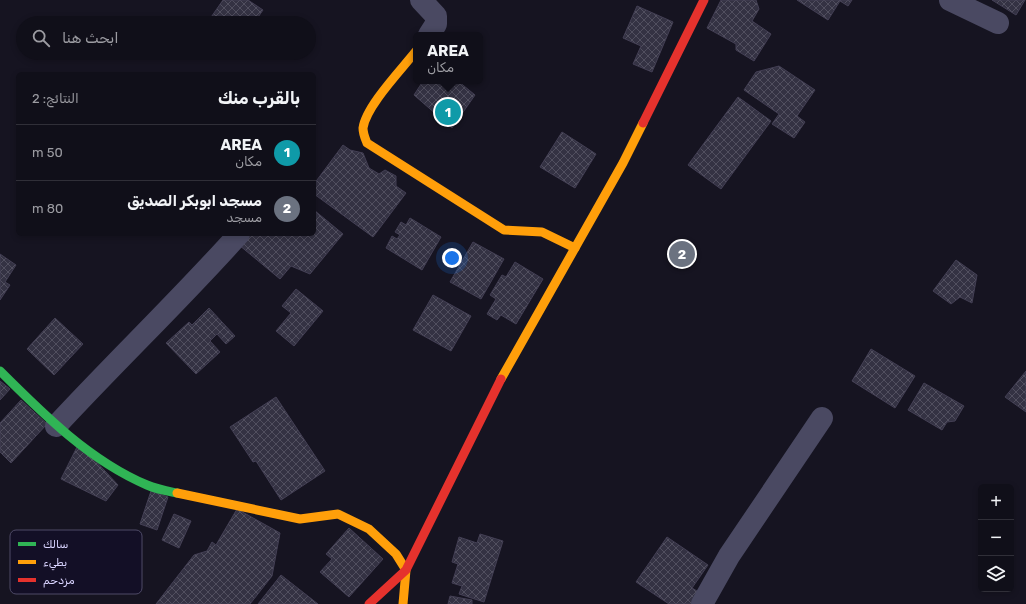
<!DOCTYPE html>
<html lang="ar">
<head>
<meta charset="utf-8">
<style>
	body { margin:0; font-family:Rubik,Cairo,sans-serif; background:#1e1d26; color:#f1f3f6; direction:rtl }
	.controls { position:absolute; right:12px; bottom:12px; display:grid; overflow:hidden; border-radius:6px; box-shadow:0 2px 6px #0003 }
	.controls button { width:36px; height:36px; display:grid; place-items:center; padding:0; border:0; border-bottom:1px solid #302f38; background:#100f19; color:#f1f3f6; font:20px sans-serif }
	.you { position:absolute; left:452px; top:258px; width:14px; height:14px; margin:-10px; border:3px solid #fff; border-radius:50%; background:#1a73e8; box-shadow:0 0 0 6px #1a73e833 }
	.badge { display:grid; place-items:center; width:26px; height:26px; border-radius:50%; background:#db2777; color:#fff; font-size:13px; font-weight:700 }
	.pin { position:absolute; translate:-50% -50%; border:2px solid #fff; box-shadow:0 1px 4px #0006 }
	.popup { position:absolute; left:413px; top:32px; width:70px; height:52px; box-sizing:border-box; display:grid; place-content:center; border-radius:6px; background:#100f19; filter:drop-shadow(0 1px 3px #0005); font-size:13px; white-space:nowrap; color:#9c9ca2 }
	.popup b { font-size:15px; color:#f1f3f6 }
	.popup::after { content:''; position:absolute; left:50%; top:100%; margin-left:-8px; border:8px solid transparent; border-top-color:#100f19 }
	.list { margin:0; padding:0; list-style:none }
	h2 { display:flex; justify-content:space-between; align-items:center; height:52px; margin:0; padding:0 16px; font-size:17px }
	h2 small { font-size:13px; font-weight:400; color:#9c9ca2 }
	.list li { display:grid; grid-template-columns:26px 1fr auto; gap:12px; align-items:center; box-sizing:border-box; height:56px; padding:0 16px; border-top:1px solid #302f38 }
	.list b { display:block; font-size:15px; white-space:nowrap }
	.list p { margin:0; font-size:13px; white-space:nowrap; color:#9c9ca2 }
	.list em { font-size:13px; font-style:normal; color:#9c9ca2 }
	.icon { flex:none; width:22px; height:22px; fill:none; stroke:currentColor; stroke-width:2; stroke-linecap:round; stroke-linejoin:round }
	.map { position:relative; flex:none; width:1026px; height:604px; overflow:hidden; direction:ltr }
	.search { position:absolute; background:#100f19; box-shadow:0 2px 6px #0003; left:16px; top:16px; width:300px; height:44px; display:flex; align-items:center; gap:10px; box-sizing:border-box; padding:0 14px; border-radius:22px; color:#9c9ca2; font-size:15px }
	.panel { position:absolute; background:#100f19; box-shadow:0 2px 6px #0003; left:16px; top:72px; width:300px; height:164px; border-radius:6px; direction:rtl }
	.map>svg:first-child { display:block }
	.building { fill:url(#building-cross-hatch); stroke:#433f54 }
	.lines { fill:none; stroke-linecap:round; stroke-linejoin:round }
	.street { stroke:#4a4962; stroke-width:22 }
	.fast { stroke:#30b455; stroke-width:9 }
	.slow { stroke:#ff9f0a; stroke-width:9 }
	.jam { stroke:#e5322d; stroke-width:9 }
	.key { fill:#130f26; stroke:#4e4a67; stroke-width:1 }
	.key-label { font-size:11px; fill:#d9d4ff }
</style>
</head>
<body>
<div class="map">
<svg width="1026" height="604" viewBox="0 0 1026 604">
	<defs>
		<pattern id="building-cross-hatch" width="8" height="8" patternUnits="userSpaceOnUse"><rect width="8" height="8" fill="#343243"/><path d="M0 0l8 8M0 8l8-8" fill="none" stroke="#514f5f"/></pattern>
	</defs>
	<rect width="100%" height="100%" fill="#161421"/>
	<g class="building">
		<path d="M223,0H248L263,10L254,23H207Z"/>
		<path d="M721,0H756L759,9L752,21L771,34L754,61L736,50V44L707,28Z"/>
		<path d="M797,0H852L848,6L840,1L828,20Z"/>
		<path d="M992,0H1025L1016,15Z"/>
		<path d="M637,6L673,22L652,72L633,64L641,46L623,38Z"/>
		<path d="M779,66L815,90L797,116L805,122L794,138L772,124L779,114L744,90L756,72Z"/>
		<path d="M423,81H458L475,95L452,128L414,95Z"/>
		<path d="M738,97L771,121L721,189L688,165Z"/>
		<path d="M562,132L596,154L575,188L540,167Z"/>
		<path d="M343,145L350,150L363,153L369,168L379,174L385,170L396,176V186L406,193L373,237L314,194V184Z"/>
		<path d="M314,210L343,234L310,274L291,266L280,279L239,245L248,234H314Z"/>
		<path d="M410,218L441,237L422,270L386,248L392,236L397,239L400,235L395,232L401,222L406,225Z"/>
		<path d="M473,242L504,259L481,299L450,282Z"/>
		<path d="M0,254L16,265L5,282L10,285L0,300Z"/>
		<path d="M956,260L977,275L972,303L960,297L951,304L933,291Z"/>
		<path d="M515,262L543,279L516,324L501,315L497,320L487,314L496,299L490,295L502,275L506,277Z"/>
		<path d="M296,289L323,311L294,346L276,331L291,313L282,306Z"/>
		<path d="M433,295L471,316L451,351L413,330Z"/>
		<path d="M209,308L235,336L226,344L217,334L210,341L220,352L196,374L166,343L189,322L192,325Z"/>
		<path d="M55,318L83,344L54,375L27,349Z"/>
		<path d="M871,349L915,376L895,408L852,381Z"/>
		<path d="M1026,371V412L1005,397Z"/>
		<path d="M0,381L10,389L0,400Z"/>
		<path d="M924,383L964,406L955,421L947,422L942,430L908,410Z"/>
		<path d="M276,397L325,471L281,500L256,461L253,462L230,427Z"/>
		<path d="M21,400L47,424L11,463L0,452V423Z"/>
		<path d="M79,443L118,485L106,501L61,479Z"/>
		<path d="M151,491L168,497L157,530L140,524Z"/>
		<path d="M237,509L280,533L272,576L250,604H156L194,555L207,551L212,542L216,545Z"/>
		<path d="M174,514L191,521L179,548L162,540Z"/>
		<path d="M349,528L383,559L349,597L320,572L332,559L326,554Z"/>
		<path d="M480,534L503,541L484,602L459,594L462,586L452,583L458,564L452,562L459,537L477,543Z"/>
		<path d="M667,537L708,565L692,588L702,594L696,604H669L636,582Z"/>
		<path d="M281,575L318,604H258Z"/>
		<path d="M450,596L472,600V604H448Z"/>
	</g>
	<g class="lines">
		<g class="street">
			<path d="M421,0L436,16V24L429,35"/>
			<path d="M950,0L998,23"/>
			<path d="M56,426C116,361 180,300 239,234"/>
			<path d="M702,604L729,556L822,418"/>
		</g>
		<path class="fast" d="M0,371C43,414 90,461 147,485C156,489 167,491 177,493"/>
		<g class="slow">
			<path d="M416,51C402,69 366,106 363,128C363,134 365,138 367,143L504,230L542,232L575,248"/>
			<path d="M501,379L623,163L643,123"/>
			<path d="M177,493L300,519L338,514L369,529L396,554L406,570L403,604"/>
		</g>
		<g class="jam">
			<path d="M643,123L704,0"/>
			<path d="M369,604L406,570L501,379"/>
		</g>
	</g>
	<rect x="10" y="530" width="132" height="64" rx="6" class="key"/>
	<rect x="18" y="542" width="18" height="4" fill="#30b455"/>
	<rect x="18" y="560" width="18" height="4" fill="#ff9f0a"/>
	<rect x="18" y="578" width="18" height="4" fill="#e5322d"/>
	<g class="key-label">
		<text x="43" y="548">سالك</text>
		<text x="43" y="566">بطيء</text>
		<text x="43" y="584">مزدحم</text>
	</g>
</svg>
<div class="controls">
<button>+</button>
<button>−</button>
<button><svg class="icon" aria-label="layers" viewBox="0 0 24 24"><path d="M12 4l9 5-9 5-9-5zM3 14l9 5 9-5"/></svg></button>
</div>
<div class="you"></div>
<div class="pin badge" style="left:448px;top:112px;background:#0f9aa8">1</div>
<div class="popup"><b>AREA</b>مكان</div>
<div class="pin badge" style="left:682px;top:254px;background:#6b7280">2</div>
<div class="search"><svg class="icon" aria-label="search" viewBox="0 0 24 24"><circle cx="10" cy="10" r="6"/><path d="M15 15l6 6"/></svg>ابحث هنا</div>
<section class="panel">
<h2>بالقرب منك<small>النتائج: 2</small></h2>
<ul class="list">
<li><span class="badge" style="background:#0f9aa8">1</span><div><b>AREA</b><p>مكان</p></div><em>50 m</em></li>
<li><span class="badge" style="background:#6b7280">2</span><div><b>مسجد ابوبكر الصديق</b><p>مسجد</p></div><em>80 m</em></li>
</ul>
</section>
</div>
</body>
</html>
